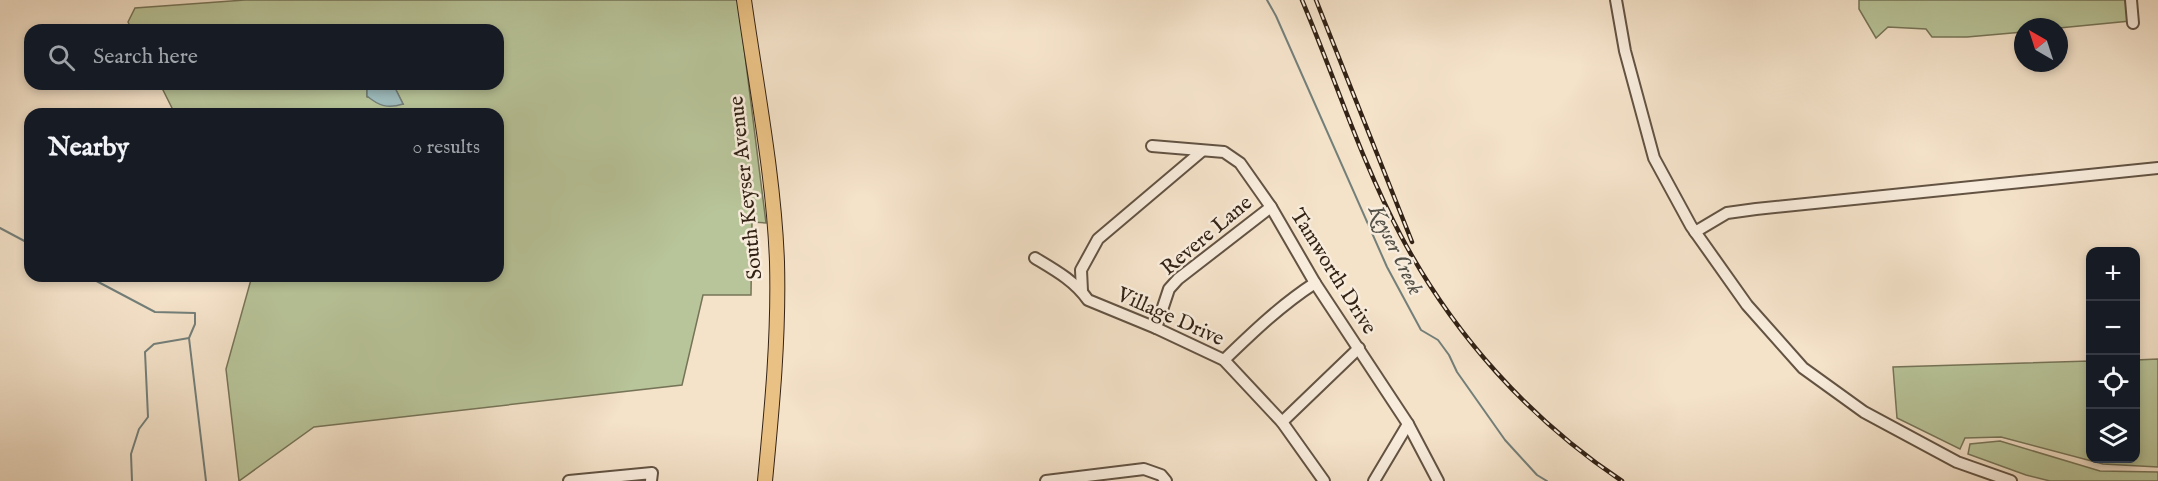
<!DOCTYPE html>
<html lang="en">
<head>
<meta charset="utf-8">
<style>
	body { margin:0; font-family:"IM FELL English",serif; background:#20242c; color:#f1f3f6 }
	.controls { position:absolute; right:18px; bottom:18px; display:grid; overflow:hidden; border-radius:12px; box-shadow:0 3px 9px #0003 }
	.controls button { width:54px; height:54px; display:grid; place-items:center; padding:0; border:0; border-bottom:2px solid #363941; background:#171b24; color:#f1f3f6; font:30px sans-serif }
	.compass { position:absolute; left:2014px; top:18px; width:54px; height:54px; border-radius:50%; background:#171b24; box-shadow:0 3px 9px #0003; rotate:321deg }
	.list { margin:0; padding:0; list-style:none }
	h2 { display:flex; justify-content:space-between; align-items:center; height:78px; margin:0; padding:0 24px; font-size:26px }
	h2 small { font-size:20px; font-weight:400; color:#9ea1a6 }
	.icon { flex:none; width:33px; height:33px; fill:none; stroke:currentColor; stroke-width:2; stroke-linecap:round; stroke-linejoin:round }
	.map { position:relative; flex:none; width:2158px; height:481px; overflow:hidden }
	.search { position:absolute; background:#171b24; box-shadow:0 3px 9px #0003; left:24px; top:24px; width:480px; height:66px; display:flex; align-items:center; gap:15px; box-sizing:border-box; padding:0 21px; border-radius:18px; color:#9ea1a6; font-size:22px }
	.panel { position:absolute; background:#171b24; box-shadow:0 3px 9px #0003; left:24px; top:108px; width:480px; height:174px; border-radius:18px }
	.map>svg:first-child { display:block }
	.green { fill:#b8c499; stroke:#767458; stroke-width:1.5 }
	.water { fill:#9ebcbd; stroke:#737f7a; stroke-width:1.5 }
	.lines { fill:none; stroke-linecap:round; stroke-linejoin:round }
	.stream { stroke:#737f7a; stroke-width:2 }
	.minor-casing { stroke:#635343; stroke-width:14 }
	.major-casing { stroke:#332316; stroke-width:16 }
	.minor { stroke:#f8ecdc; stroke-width:10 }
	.major { stroke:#eac184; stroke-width:14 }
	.rail-casing { stroke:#332316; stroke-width:4.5 }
	.rail { stroke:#f8ecdc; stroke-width:2; stroke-dasharray:7; stroke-linecap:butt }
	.labels { text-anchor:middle; stroke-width:5; stroke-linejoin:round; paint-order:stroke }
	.street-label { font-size:21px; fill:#332316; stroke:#f8ecdc }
	.water-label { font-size:22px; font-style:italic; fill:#535148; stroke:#f8ecdc }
</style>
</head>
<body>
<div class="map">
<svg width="2158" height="481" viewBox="0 0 2158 481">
	<rect width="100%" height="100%" fill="#f4e2c9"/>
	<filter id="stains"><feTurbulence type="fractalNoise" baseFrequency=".00333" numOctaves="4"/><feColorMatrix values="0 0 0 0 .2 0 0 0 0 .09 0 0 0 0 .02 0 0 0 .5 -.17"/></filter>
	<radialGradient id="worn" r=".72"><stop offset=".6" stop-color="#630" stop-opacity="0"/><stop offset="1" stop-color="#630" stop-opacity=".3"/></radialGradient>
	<g class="green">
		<path d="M245,0H738L766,223L752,222L751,295H703L682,385L314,427L239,481L226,369L252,276H498V114H175L160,84H367V97L403,104L393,84H498V30H132L128,22L135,8Z"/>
		<path d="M1859,0H2127L2130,21L2059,28L2023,27V32L1967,37H1932L1926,29L1888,27L1876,38L1859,9Z"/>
		<path d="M2158,359V467L2103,464L2001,437L1965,438L1960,449L1897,418L1893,367L2090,361V458H2136V360Z"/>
		<path d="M2000,441L2100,471L2158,472V481H2050L2026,475L1968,454L1970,444Z"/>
	</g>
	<path class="water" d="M367,84H393L403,104C388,109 379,106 367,96Z"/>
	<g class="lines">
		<g class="stream">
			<path d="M1267,0L1276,16L1387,267L1421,330L1438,340L1449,355L1457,372L1505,440L1537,475L1547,481"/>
			<path d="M0,228L30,244"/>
			<path d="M87,276L155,312L195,313V324L189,338"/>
			<path d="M189,338L206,481"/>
			<path d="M132,481L131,454L139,429L148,417L145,352L154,344L189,338"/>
		</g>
		<g class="minor-casing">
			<g id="minor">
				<path d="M1616,0L1625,51L1654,158L1691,226L1747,305L1803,368L1864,412L1957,462L2011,481"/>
				<path d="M2131,0L2133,23"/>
				<path d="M1152,146L1224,152L1240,163L1271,207L1315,283L1408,424L1438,481"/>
				<path d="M1695,232L1727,213L1756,209L2158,168"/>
				<path d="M1035,258C1055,270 1075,281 1088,300L1156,328L1224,360L1282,422L1324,481"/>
				<path d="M1082,291L1081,270L1098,239L1202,151"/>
				<path d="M1156,328L1169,289L1178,279L1271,207"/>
				<path d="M1224,360C1253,332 1281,305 1315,283"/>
				<path d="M1282,422L1359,348"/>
				<path d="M569,481L652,473L651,481"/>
				<path d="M1046,481L1144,469L1161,475L1166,481"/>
				<path d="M1374,481L1408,424"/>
			</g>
		</g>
		<g class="major-casing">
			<path id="major" d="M744,0C756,85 774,177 777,262C779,336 772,408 765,481"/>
		</g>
		<use href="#minor" class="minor"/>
		<use href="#major" class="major"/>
		<g class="rail-casing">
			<g id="rail">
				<path d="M1302,0C1335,78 1361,161 1401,236C1453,334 1530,420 1622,481"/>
				<path d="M1316,0L1412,242"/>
			</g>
		</g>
		<use href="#rail" class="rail"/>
	</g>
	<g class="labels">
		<g class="street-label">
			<text transform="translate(745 188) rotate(-96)" y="7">South Keyser Avenue</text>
			<text transform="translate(1206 235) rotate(-40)" y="7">Revere Lane</text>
			<text transform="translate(1334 271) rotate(58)" y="7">Tamworth Drive</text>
			<text transform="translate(1171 316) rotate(24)" y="7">Village Drive</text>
		</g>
		<g class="water-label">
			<text transform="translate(1397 249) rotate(64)" y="8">Keyser Creek</text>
		</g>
	</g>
	<rect width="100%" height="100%" filter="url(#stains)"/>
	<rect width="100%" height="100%" fill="url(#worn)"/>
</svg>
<div class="controls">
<button>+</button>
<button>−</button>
<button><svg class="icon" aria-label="locate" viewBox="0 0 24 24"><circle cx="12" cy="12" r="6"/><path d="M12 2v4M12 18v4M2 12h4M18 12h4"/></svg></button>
<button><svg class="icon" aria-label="layers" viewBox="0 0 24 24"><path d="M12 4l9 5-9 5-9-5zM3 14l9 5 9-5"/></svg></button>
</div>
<svg class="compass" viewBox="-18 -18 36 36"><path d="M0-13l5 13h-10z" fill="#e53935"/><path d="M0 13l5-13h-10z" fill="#9ea1a6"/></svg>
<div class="search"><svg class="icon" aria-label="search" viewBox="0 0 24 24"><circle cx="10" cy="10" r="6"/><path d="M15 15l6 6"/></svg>Search here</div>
<section class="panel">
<h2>Nearby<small>0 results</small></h2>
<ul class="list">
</ul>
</section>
</div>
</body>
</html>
